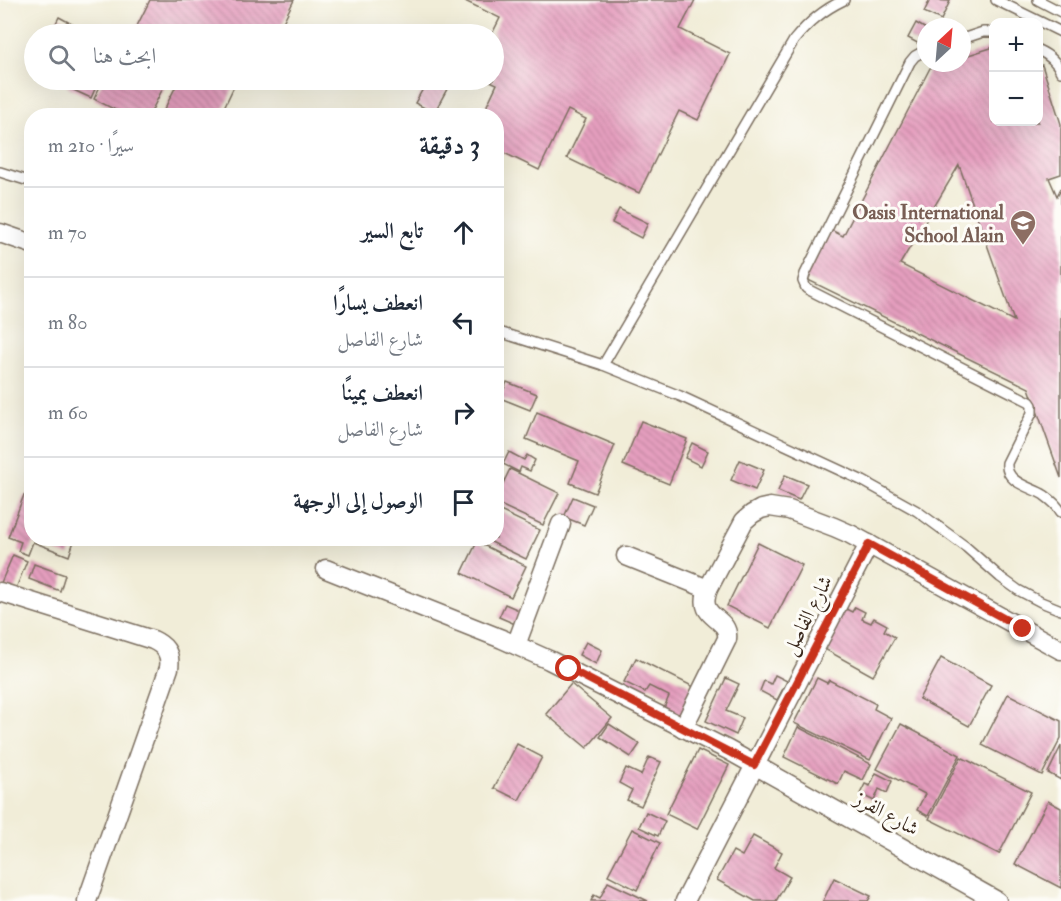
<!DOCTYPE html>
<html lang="ar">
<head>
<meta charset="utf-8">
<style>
	body { margin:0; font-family:"IM FELL Double Pica",Amiri,serif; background:#f2f2f3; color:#1f2937; direction:rtl }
	.controls { position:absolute; right:18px; top:18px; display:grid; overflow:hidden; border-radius:12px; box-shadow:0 6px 24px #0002 }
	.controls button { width:54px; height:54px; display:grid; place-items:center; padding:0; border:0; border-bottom:2px solid #e0e1e3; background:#fff; color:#1f2937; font:30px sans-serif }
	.compass { position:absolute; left:917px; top:18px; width:54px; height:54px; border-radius:50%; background:#fff; box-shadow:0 6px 24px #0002; rotate:26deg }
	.stop { position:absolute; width:18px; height:18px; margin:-14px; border:4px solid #c8321e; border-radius:50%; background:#fff }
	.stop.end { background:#c8321e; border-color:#fff; box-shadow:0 2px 6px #0008 }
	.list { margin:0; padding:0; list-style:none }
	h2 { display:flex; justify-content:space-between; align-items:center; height:78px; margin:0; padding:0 24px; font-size:26px }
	h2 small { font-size:20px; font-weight:400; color:#747a83 }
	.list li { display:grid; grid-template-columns:39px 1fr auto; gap:18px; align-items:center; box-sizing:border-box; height:90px; padding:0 24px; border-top:2px solid #e0e1e3 }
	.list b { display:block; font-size:22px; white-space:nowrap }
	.list p { margin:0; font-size:20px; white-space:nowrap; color:#747a83 }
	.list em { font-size:20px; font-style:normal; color:#747a83 }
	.icon { flex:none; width:33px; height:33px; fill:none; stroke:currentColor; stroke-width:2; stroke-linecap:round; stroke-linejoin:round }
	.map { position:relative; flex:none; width:1061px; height:901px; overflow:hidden; direction:ltr }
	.search { position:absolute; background:#fff; box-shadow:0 6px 24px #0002; left:24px; top:24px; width:480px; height:66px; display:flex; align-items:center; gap:15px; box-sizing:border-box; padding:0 21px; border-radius:33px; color:#747a83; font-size:22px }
	.panel { position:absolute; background:#fff; box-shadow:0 6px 24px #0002; left:24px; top:108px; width:480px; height:438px; border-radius:24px; direction:rtl }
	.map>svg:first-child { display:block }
	.building { fill:url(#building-back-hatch); fill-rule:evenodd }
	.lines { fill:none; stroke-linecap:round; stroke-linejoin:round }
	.service-casing { stroke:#7b6e5f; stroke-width:12 }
	.minor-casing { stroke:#7b6e5f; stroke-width:21 }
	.service { stroke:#fff; stroke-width:9 }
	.minor { stroke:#fff; stroke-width:18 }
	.route { stroke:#c8321e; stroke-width:8 }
	.labels { text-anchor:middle; stroke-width:6; stroke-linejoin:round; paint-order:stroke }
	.education-label { font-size:20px; font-weight:bold; fill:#785e54; stroke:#fdfcf7; text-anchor:end }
	.street-label { font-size:20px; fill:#3b2a1e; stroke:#fdfcf7 }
</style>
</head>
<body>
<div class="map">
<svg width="1061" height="901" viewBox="0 0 1061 901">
	<defs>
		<pattern id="building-back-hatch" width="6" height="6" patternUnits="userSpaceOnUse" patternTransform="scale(1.5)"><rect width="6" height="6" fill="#e69fbf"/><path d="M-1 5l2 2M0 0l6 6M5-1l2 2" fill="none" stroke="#bc829b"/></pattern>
	</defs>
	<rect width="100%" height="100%" fill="#fdfcf7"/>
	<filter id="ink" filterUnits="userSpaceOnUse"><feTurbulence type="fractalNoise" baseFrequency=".0167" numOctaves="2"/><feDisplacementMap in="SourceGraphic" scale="12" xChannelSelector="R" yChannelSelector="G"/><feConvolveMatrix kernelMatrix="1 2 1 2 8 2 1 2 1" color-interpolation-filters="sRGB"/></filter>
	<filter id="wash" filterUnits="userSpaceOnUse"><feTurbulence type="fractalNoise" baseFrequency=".008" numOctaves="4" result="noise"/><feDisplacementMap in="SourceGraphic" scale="24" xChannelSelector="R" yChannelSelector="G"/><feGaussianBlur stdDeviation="1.35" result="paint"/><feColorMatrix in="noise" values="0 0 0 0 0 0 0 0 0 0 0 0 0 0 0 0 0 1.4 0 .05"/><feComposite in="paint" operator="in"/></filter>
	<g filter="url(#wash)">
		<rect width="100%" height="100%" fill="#f1edd8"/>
		<g id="blocks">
			<g class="building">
				<path d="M150,0H294L277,34H133Z"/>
				<path d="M463,0H695L680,29L730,54L698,120L679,111L639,193L567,158L586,119L568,110L539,170L496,149V116H482L497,84L488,80H494V34H492L500,18Z"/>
				<path d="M930,0L950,1L941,20L924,12Z"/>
				<path d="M59,17L85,31L83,34H59L52,31Z"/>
				<path d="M916,23L926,29V41L923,46L908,38Z"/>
				<path d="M994,47V122H1038V66L1042,65L1061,124V174L1049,178L1057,196L1061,188V478L1029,388L804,278L829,229L843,236L930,68L945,63H962V57ZM959,165L1014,321L900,264Z"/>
				<path d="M70,80H99L91,98L67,87Z"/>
				<path d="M103,80H167L149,116H127L94,99Z"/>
				<path d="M179,80H237L220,116H161Z"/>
				<path d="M428,80L447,89L434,113L415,103Z"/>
				<path d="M619,209L648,223L641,238L612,223Z"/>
				<path d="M507,382L537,394L530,410L500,398Z"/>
				<path d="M537,412L615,445L595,493L570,483L579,461L526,439Z"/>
				<path d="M641,421L687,439L669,484L623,465Z"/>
				<path d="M692,443L708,451L701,466L685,458Z"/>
				<path d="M509,452L524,460L527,455L535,460L530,471L521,467L519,472L503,464Z"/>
				<path d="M740,460L764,470L755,490L731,480Z"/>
				<path d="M510,469L559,493L543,525L496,503V498Z"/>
				<path d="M785,475L807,484L799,500L778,491Z"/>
				<path d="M24,495L32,498V520L28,530L32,532V538H75L69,556L33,542L28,555L18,551L21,542L8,537Z"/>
				<path d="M573,497L593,505L584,525L564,517Z"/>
				<path d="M496,509L540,530L526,559L483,538H496Z"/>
				<path d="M477,542L526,566L511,597L462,573Z"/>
				<path d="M758,543L802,565L770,628L727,606Z"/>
				<path d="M13,555L27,561L15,591L0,585Z"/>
				<path d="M34,564L65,575L60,591L29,579Z"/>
				<path d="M505,604L521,611L515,624L499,617Z"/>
				<path d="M842,607L852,612L855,607L865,612L862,619L871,623L874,618L887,625L884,631L895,637L873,676L821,647Z"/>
				<path d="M586,642L602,650L596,664L579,655Z"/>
				<path d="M636,658L696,688L682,716L664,708L669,696L649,686L645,692L624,682Z"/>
				<path d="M941,658L991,685L969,726L919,699Z"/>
				<path d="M775,675L787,681L777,700L760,691L764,681L771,684Z"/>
				<path d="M726,678L739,684L726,711L743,718L736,735L706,721Z"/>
				<path d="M817,678L827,683L829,680L876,704L874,709L891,718L870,760L794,723Z"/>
				<path d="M571,684L612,718L587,748L546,714Z"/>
				<path d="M1008,694L1061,721V738L1042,775L982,745Z"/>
				<path d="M609,724L640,744L631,757L600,737Z"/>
				<path d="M901,724L960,755L928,816L917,810L925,794L877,769Z"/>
				<path d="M798,727L871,764L863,780L844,771L838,784L784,757Z"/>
				<path d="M517,744L542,757L519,800L494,788Z"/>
				<path d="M1061,746V780L1048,773Z"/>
				<path d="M698,750L729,765L697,829L666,814Z"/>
				<path d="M649,757L661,762L641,806L627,800L632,790L619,783L626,768L641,775Z"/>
				<path d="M961,757L1031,792L999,854L929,819Z"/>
				<path d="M876,773L892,781L887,793L879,789L874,801L860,794L865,784L870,786Z"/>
				<path d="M1048,801L1061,808V888L1015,864Z"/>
				<path d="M646,812L665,821L658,836L639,827Z"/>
				<path d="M632,829L660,843L637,890L608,875Z"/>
				<path d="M753,836L782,852L774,868L790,877L776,901H755L717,880L733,851L742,856Z"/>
				<path d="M834,878L871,896L868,901H823Z"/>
				<path d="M608,882L648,901H591L594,895L600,898Z"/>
			</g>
		</g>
	</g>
	<g filter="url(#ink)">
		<use href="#blocks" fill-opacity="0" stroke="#7b6e5f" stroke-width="1.5"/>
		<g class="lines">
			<g class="service-casing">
				<g id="service">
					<path d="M996,0L1061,32"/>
					<path d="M1038,0L1061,12"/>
					<path d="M962,39L983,32H994"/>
					<path d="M926,50L915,56L910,62L805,274L803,281L806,288L809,290L1030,402L1032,405V413L1007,463C1005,483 1031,487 1044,495C1051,500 1057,505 1061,512"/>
					<path d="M1038,50C1049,55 1057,62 1061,72"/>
					<path d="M0,172L32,182"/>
					<path d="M496,331L603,365L680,396L863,481L917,511L966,547L1000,577L1018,590L1041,602L1061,610"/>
					<path d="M603,365L794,40C809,22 823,10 844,0"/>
				</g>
			</g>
			<g class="minor-casing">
				<g id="minor">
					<path d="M0,233L32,244"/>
					<path d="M626,556L708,589"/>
					<path d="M326,569L502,639L549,660L728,750L997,901"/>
					<path d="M0,592L153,640C166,646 171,655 169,668L87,901"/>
					<path d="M516,645L561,524"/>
					<path d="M683,728L727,639C730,615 696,621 708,589L744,521L752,514L761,509L770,507L789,510L834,527L850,534L1061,650"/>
					<path d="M685,901L869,544"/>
				</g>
			</g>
			<use href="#service" class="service"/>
			<use href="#minor" class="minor"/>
		</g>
	</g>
	<g class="lines" filter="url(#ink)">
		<path class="route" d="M569,669L754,765L869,544L1023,629"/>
	</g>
	<defs>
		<g id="school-pin" transform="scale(1.35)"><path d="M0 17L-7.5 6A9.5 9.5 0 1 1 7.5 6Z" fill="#8d6e63" stroke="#fdfcf7"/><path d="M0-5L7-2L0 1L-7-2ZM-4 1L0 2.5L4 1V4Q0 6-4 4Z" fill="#fff"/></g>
	</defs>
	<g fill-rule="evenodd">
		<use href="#school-pin" x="1023" y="223"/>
	</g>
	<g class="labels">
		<g class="education-label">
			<text x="1004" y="219">Oasis International<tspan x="1004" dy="23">School Alain</tspan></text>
		</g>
		<g class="street-label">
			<text transform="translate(807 615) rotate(-63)" y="7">شارع الفاصل</text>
			<text transform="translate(887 813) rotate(29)" y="7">شارع الفرز</text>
		</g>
	</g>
</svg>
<div class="controls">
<button>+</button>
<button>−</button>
</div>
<svg class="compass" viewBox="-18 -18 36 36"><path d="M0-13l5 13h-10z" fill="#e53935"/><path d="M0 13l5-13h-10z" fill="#747a83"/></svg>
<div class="stop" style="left:569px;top:669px"></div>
<div class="stop end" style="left:1023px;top:629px"></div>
<div class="search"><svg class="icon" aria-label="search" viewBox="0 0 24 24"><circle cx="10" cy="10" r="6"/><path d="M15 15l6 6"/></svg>ابحث هنا</div>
<section class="panel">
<h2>3 دقيقة<small>سيرًا · 210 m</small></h2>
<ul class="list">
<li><svg class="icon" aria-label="ahead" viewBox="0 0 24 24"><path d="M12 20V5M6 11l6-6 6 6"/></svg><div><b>تابع السير</b></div><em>70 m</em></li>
<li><svg class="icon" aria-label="left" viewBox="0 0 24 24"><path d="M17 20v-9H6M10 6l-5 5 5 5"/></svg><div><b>انعطف يسارًا</b><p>شارع الفاصل</p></div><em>80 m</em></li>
<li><svg class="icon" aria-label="right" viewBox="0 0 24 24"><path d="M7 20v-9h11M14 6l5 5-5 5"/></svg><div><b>انعطف يمينًا</b><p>شارع الفاصل</p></div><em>60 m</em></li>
<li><svg class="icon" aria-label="arrive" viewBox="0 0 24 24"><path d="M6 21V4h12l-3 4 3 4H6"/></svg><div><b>الوصول إلى الوجهة</b></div></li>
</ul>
</section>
</div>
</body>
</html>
